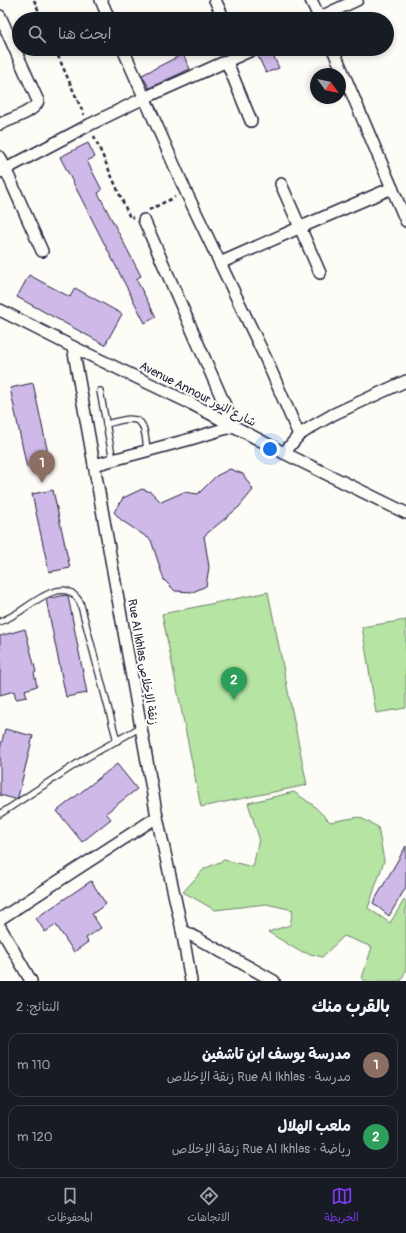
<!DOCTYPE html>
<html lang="ar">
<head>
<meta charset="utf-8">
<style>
	body { margin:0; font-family:Pangolin,"Playpen Sans Arabic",sans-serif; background:#20242c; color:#f1f3f6; direction:rtl }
	.compass { position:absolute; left:310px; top:68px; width:36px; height:36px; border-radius:50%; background:#171b24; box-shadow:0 2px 6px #0003; rotate:123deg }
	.you { position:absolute; left:270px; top:449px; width:14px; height:14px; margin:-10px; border:3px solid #fff; border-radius:50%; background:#1a73e8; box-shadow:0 0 0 6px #1a73e833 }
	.badge { display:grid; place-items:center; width:26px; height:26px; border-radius:50%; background:#7c3aed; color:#fff; font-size:13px; font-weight:700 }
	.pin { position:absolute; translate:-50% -33px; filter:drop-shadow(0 1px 2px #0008) }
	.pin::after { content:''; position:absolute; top:21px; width:14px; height:12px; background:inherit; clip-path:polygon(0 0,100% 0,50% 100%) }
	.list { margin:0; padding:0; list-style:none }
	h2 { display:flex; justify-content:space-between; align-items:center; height:52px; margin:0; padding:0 16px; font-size:17px }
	h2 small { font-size:13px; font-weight:400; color:#9ea1a6 }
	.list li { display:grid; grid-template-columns:26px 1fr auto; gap:12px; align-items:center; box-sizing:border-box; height:64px; margin:0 8px 8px; padding:0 8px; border:1px solid #363941; border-radius:12px }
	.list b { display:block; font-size:15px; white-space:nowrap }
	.list p { margin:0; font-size:13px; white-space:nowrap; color:#9ea1a6 }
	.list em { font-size:13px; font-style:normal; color:#9ea1a6 }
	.icon { flex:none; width:22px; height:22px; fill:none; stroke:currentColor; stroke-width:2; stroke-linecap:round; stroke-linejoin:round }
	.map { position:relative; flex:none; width:406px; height:981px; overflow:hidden; direction:ltr }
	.search { position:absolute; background:#171b24; box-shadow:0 2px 6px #0003; left:12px; right:12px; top:12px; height:44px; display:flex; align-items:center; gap:10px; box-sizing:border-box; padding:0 14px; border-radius:22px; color:#9ea1a6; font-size:15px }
	.sheet { height:196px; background:#171b24 }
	nav { display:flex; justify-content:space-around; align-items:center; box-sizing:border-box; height:56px; border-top:1px solid #363941; background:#171b24; font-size:11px; color:#9ea1a6 }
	nav a { display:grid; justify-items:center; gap:2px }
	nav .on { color:#7c3aed }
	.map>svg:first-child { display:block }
	.green { fill:#b6e4a2; stroke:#6c836e }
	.building { fill:#ceb9e9; stroke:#22223b }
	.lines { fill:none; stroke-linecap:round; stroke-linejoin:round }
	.lane-casing { stroke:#22223b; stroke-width:8 }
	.street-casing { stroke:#22223b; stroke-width:14 }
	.path { stroke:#22223b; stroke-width:2.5; stroke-dasharray:4 3; stroke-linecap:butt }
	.lane { stroke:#fdfcf7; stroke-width:5.5 }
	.street { stroke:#fdfcf7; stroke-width:11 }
	.labels { text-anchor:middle; stroke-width:4; stroke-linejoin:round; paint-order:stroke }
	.street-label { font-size:12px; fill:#22223b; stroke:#fdfcf7 }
</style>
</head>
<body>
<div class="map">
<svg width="406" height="981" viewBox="0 0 406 981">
	<rect width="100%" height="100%" fill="#fdfcf7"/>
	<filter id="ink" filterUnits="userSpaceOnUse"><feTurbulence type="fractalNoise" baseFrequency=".025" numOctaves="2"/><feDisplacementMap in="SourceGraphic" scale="8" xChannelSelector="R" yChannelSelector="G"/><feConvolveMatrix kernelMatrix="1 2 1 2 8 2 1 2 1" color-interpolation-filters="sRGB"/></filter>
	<g filter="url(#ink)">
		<g class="green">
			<path d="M268,592L307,785L201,807L162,614Z"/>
			<path d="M406,620V708L376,713L362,627Z"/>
			<path d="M294,792L313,805L330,822L359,817L378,827L384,861L368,908L390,923L404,900L406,901V969L401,981H365L362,978L372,947L344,936L322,957L299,951L268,932L290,925L293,910L266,904L215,910L183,892L204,869L224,860L253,867L259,838L248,803Z"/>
		</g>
		<g class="building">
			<path d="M271,51L279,68L266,73L258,56Z"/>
			<path d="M183,54L190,69L149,88L142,75Z"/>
			<path d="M88,143L95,157L87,161L102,190L98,193L141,276L136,279L156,317L145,323L60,157Z"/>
			<path d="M29,275L70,297L75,288L122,314L105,345L17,297Z"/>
			<path d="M33,383L50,463L27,468L10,388Z"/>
			<path d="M230,469L243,474L253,490L239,507L204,536L209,567L206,586L193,592L175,591L164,580L151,540L121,520L114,512L123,498L142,489L151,492L161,502L184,492L198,494L216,476Z"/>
			<path d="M53,490L70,568L49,572L32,494Z"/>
			<path d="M66,595L68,596L87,693L66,697L46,599Z"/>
			<path d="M25,629L36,672L34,673L37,686L25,690L27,697L16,699L14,691L0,695V636Z"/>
			<path d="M5,729L33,736L18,797L15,799L0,795V749Z"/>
			<path d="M117,764L137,789L106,813L111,819L82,842L57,811Z"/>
			<path d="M406,846V887L389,916L373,903Z"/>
			<path d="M91,881L106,904L92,914L101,928L86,938L88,942L74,952L56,925L45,932L36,918Z"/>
		</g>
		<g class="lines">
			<g class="lane-casing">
				<g id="lane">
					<path d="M100,391L113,460"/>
					<path d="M106,424C116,422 136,414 142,425C146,432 146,443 147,451"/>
					<path d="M0,622C8,618 15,615 22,610C34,602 60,581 74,595C77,597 78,600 80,602L117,741"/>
					<path d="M0,814L84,759L141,727"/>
				</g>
			</g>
			<g class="street-casing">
				<g id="street">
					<path d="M101,0L109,19"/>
					<path d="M215,0L224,19"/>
					<path d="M311,0L320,19"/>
					<path d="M0,16L38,101C35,112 10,119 0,124"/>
					<path d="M316,19L357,0"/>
					<path d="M123,49L186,192L266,359L299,435"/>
					<path d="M333,49L406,221"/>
					<path d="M227,62L251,121"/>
					<path d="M0,157L42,251"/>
					<path d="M0,172L89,125L144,98L254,49"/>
					<path d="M281,184L320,273"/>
					<path d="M220,263L301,227L392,188"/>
					<path d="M0,310L73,347L192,404L284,453L406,513"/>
					<path d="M73,347L157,817L182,930L191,981"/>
					<path d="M284,453L299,435L313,426L334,414L406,381"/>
					<path d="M94,465L187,440L234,426L144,220"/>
					<path d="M0,919L157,817"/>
					<path d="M0,927L31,981"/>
					<path d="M182,930L274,981"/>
				</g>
			</g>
			<g class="path">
				<path d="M34,0L42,19"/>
				<path d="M55,49L84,115"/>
				<path d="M94,136L130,218L133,217"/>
				<path d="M149,210L175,197"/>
			</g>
			<use href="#lane" class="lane"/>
			<use href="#street" class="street"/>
		</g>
	</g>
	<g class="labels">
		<g class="street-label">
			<text transform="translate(198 394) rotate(27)" y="4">Avenue Annour شارع النور</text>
			<text transform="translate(143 662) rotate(80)" y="4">Rue Al Ikhlas زنقة الإخلاص</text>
		</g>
	</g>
</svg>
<svg class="compass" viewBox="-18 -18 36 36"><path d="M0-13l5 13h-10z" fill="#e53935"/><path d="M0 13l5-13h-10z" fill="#9ea1a6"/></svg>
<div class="you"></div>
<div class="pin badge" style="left:42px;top:483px;background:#8d6e63">1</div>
<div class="pin badge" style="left:234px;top:700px;background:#2e9e5b">2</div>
<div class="search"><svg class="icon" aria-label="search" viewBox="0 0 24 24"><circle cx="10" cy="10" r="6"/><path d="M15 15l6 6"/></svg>ابحث هنا</div>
</div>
<section class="sheet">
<h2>بالقرب منك<small>النتائج: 2</small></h2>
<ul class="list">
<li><span class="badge" style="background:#8d6e63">1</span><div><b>مدرسة يوسف ابن تاشفين</b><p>مدرسة · Rue Al Ikhlas زنقة الإخلاص</p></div><em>110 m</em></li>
<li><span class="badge" style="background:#2e9e5b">2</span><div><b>ملعب الهلال</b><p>رياضة · Rue Al Ikhlas زنقة الإخلاص</p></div><em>120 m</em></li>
</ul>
</section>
<nav>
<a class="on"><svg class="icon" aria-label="map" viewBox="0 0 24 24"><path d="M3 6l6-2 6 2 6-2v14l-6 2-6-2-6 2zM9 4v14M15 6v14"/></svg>الخريطة</a>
<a><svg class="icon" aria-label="directions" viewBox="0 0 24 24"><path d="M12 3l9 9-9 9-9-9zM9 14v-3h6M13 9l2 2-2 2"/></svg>الاتجاهات</a>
<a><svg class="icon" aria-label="saved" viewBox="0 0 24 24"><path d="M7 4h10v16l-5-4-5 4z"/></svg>المحفوظات</a>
</nav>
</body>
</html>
